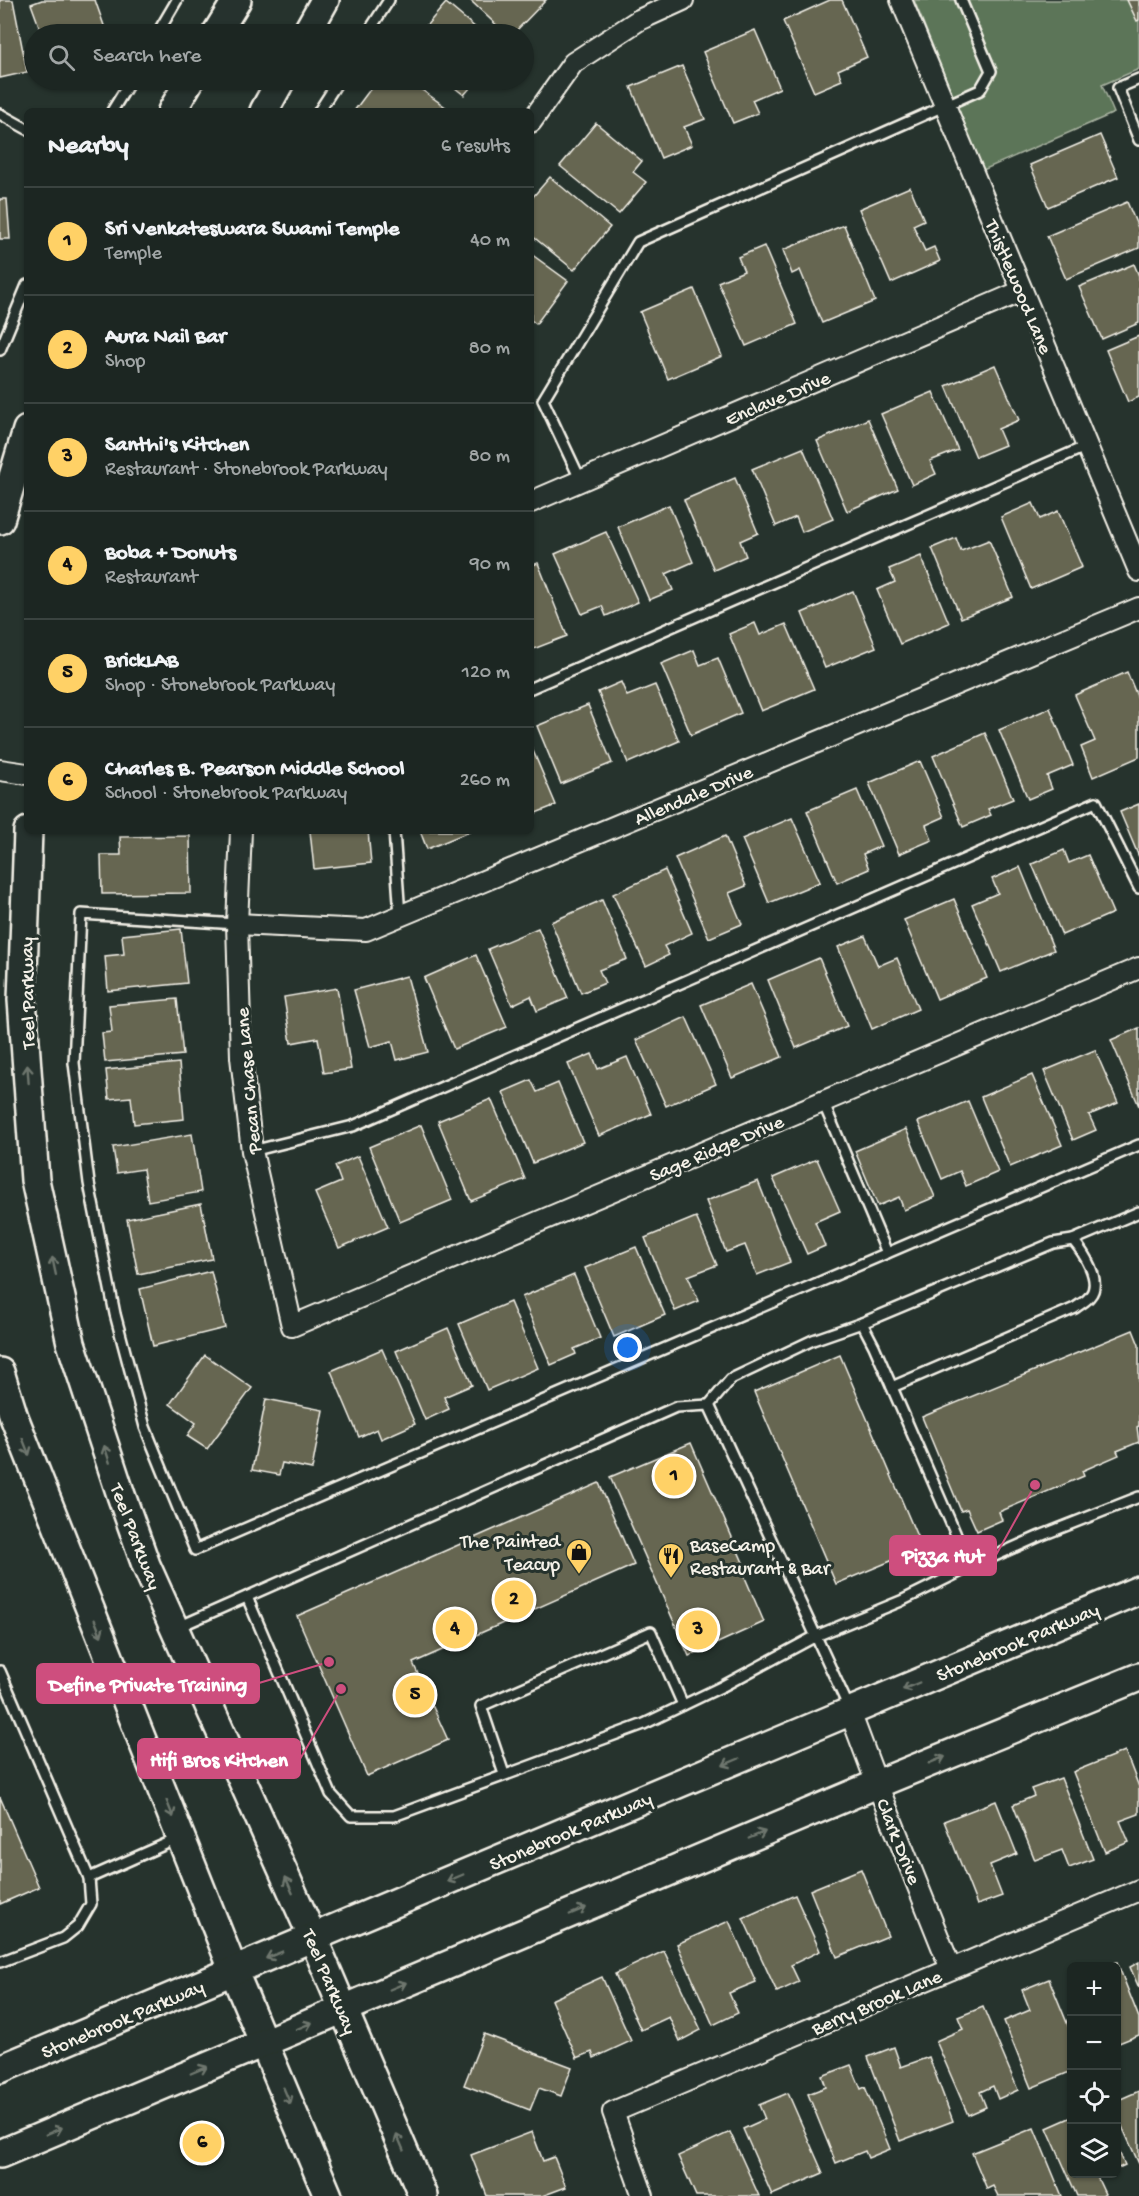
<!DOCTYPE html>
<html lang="en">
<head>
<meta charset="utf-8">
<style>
	body { margin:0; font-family:"Gochi Hand",sans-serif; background:#29322f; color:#f1f3f6 }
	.controls { position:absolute; right:18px; bottom:18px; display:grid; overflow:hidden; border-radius:9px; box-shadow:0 2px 4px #0004 }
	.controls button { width:54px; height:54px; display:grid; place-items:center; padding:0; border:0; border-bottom:2px solid #3a4340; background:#1c2622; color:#f1f3f6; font:30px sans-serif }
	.you { position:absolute; left:628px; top:1348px; width:21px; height:21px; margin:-15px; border:4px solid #fff; border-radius:50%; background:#1a73e8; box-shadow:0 0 0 9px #1a73e833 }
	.badge { display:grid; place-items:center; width:39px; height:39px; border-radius:50%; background:#ffd166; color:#111; font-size:20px; font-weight:700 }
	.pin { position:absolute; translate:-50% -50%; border:3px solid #fff; box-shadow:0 2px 6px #0006 }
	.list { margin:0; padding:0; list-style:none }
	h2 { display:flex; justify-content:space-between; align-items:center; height:78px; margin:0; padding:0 24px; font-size:26px }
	h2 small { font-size:20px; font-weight:400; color:#a0a5a5 }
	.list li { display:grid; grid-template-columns:39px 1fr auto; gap:18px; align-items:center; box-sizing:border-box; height:108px; padding:0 24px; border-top:2px solid #3a4340 }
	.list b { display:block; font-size:22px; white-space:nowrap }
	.list p { margin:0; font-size:20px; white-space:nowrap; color:#a0a5a5 }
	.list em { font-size:20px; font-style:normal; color:#a0a5a5 }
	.icon { flex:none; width:33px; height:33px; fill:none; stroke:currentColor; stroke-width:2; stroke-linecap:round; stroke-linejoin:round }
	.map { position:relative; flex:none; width:1139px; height:2196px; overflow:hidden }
	.search { position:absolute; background:#1c2622; box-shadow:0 2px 4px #0004; left:24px; top:24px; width:510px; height:66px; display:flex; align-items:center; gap:15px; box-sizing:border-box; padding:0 21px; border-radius:33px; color:#a0a5a5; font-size:22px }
	.panel { position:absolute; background:#1c2622; box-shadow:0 2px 4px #0004; left:24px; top:108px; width:510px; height:726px; border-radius:9px }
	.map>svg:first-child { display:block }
	.green { fill:#5b7459; stroke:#a8b2a0; stroke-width:1.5 }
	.building { fill:#666651; stroke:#f4f1e8; stroke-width:1.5 }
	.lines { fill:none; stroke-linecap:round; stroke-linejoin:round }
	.service-casing { stroke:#f4f1e8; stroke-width:14 }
	.minor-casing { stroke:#f4f1e8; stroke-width:24 }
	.secondary-casing { stroke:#f4f1e8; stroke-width:32 }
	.service { stroke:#26332d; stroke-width:9 }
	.minor { stroke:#26332d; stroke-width:20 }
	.secondary { stroke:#26332d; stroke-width:27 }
	.oneway { stroke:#6e766e }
	.labels { text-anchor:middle; stroke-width:6; stroke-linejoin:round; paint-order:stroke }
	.street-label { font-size:20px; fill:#f4f1e8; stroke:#26332d }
	.poi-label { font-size:20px; fill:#f4f1e8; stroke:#26332d; text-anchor:end }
	.leader { fill:none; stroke:#ce4e7e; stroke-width:2 }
	.callout-dot { fill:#ce4e7e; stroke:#26332d; stroke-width:2 }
	.callout { fill:#ce4e7e; stroke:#ce4e7e; stroke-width:2 }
	.callout-label { font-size:21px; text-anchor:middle; font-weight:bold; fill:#fff }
</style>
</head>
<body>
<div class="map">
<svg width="1139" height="2196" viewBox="0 0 1139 2196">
	<rect width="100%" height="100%" fill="#26332d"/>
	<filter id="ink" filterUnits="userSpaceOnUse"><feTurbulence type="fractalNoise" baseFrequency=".0167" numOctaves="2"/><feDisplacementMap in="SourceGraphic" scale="12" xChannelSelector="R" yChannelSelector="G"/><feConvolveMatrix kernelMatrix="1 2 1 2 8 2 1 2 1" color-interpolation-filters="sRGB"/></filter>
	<g filter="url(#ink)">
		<path class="green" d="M914,0H1139V69L1102,85L1114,113L983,170Z"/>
		<g class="building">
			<path d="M0,0H13L27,72L0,78Z"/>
			<path d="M42,0H95L107,34H42L31,4Z"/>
			<path d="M470,0H546L513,34H506Z"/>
			<path d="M830,0H842L867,57L838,70L842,80L814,92L783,21Z"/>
			<path d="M1127,0H1139V20L1137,21Z"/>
			<path d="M446,3L483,34H419Z"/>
			<path d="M755,30L780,88L752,100L758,113L733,123L703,52Z"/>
			<path d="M682,66L705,119L684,127L692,145L661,158L631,87Z"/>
			<path d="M377,80H408L451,111H354Z"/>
			<path d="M445,80H477L464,95Z"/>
			<path d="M596,123L642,161L633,172L646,182L619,214L560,166Z"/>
			<path d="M1100,135L1118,177L1048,207L1030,165Z"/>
			<path d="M550,177L610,227L574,270L531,235V199Z"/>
			<path d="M910,187L924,220L913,225L925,251L934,247L940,261L891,283L859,209Z"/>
			<path d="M0,199H7L10,239H0Z"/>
			<path d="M1127,202L1139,230V248L1066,279L1047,236Z"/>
			<path d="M844,225L875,301L822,323L800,270L792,274L783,250Z"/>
			<path d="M764,246L797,324L746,346L718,282L744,271L738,257Z"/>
			<path d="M531,254L568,281L536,324L531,320Z"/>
			<path d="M1134,264L1139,276V323L1102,339L1079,287Z"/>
			<path d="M694,289L722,356L668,379L640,312Z"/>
			<path d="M1139,336V397L1128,402L1106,350Z"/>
			<path d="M995,365L1019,420L998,429L1005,445L976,457L946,386Z"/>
			<path d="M933,392L958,450L930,461L936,474L912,485L881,414Z"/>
			<path d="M868,419L898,489L847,511L817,441Z"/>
			<path d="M803,448L833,519L802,532L796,517L776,526L752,469Z"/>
			<path d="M735,478L758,533L740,541L746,556L714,570L684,500Z"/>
			<path d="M1033,503L1040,519L1058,511L1082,567L1031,589L1001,517Z"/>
			<path d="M669,505L693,562L666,574L673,590L649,600L618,527Z"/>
			<path d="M606,532L638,602L606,616L602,606L582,614L555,554Z"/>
			<path d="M956,538L961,551L989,540L1013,597L961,618L932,548Z"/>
			<path d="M921,556L949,623L900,644L877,590L895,582L889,569Z"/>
			<path d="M538,563L567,636L531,650V566Z"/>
			<path d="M853,591L876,647L825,668L802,613Z"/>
			<path d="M755,623L760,635L786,624L814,689L761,711L729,634Z"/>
			<path d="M694,650L700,665L718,658L741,713L691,735L661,664Z"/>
			<path d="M1127,672L1139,701V757L1093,777L1081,747L1095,741L1075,695Z"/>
			<path d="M621,682L627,696L655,685L679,741L628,763L598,692Z"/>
			<path d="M588,705L612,763L561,784L537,726Z"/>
			<path d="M1050,708L1073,765L1047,776L1052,789L1028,799L999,730Z"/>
			<path d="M985,733L1013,799L988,809L991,815L963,827L933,756Z"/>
			<path d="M531,746L556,805L531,815Z"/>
			<path d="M920,761L944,817L926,825L932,840L899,854L869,783Z"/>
			<path d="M857,790L881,846L863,854L869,869L837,883L807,811Z"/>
			<path d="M1139,804V857L1120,812Z"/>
			<path d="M792,818L820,882L769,903L742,839Z"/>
			<path d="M310,831H368L371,863L314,869Z"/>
			<path d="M420,831H471L427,849Z"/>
			<path d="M190,836L191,893L102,894L101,855H121L120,837Z"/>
			<path d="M725,836L746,886L729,893L742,924L709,938L675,858Z"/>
			<path d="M1064,850L1069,863L1088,855L1113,913L1062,935L1032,864Z"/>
			<path d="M1020,867L1054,950L1001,972L972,904L998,893L992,879Z"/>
			<path d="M665,870L692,933L664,946L669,955L646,966L613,894Z"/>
			<path d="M954,899L987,978L937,999L904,920Z"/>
			<path d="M602,900L627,959L599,970L605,983L581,993L551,922Z"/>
			<path d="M538,928L568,998L537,1011L531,996L512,1005L488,949Z"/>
			<path d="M181,929L187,983L108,991L105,956L124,954L122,935Z"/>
			<path d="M865,936L878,966L897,958L918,1009L872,1029L838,947Z"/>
			<path d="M476,955L507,1027L454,1049L424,978Z"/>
			<path d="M819,958L847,1026L796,1048L768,980Z"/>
			<path d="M407,976L428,1052L397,1060L392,1041L370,1047L354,990Z"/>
			<path d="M751,984L782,1057L732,1078L701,1005Z"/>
			<path d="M337,988L351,1069L324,1073L318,1038L291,1043L284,997Z"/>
			<path d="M177,999L183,1055L105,1062L102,1033L112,1032L109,1005Z"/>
			<path d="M686,1017L716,1084L666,1106L636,1040Z"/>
			<path d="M1139,1028V1106L1111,1040Z"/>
			<path d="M1095,1050L1118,1103L1089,1115L1096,1130L1073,1140L1044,1071Z"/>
			<path d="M592,1054L598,1069L627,1057L651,1114L599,1136L568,1064Z"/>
			<path d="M179,1063L184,1119L134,1124L131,1097L109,1099L106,1070Z"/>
			<path d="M1032,1075L1062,1145L1010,1167L981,1097Z"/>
			<path d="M531,1080L537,1092L558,1083L583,1142L533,1163L503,1092Z"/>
			<path d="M491,1099L525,1179L471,1201L438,1121Z"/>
			<path d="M968,1101L998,1172L966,1186L960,1171L942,1179L918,1122Z"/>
			<path d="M421,1125L452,1200L400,1222L369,1147Z"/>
			<path d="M906,1129L935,1197L904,1210L899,1197L878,1206L855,1151Z"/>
			<path d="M192,1134L201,1192L148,1201L143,1169L117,1173L113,1147Z"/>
			<path d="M358,1156L388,1227L339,1248L315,1193L341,1182L335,1166Z"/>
			<path d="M817,1159L840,1211L815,1222L825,1246L807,1254L773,1178Z"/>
			<path d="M758,1181L790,1262L757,1275L745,1245L726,1252L706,1201Z"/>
			<path d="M201,1204L212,1259L138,1274L127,1219Z"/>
			<path d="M696,1217L717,1265L688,1276L699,1301L675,1311L645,1238Z"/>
			<path d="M636,1247L665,1315L614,1337L585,1268Z"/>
			<path d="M211,1271L225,1328L153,1346L140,1289Z"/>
			<path d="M574,1275L600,1338L574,1349L576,1354L551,1365L522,1297Z"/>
			<path d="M510,1302L538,1368L487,1390L459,1324Z"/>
			<path d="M448,1328L472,1385L444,1397L449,1409L425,1420L396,1351Z"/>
			<path d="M1133,1330L1139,1345V1426L1137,1427L1139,1442L1117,1451L1119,1455L1082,1471L1084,1476L999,1512L1002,1520L977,1531L967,1509L961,1511L922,1417Z"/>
			<path d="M382,1349L415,1424L381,1439L377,1429L359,1437L331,1371Z"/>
			<path d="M205,1355L252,1388L207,1449L187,1436L196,1423L170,1404Z"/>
			<path d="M840,1355L922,1548L836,1584L754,1392Z"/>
			<path d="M266,1399L323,1410L312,1469L282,1463L279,1475L252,1470Z"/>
			<path d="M691,1443L745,1567L741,1568L764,1622L689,1656L610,1477Z"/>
			<path d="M599,1483L634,1565L413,1663L448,1740L367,1776L297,1616Z"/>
			<path d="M1125,1751L1139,1787V1814L1120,1821L1129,1842L1105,1852L1073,1772Z"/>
			<path d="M1061,1778L1093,1859L1069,1868L1062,1850L1035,1860L1013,1805L1034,1796L1031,1789Z"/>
			<path d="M0,1797L39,1887L0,1904Z"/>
			<path d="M996,1801L1017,1854L990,1865L1002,1896L977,1905L944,1821Z"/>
			<path d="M861,1869L888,1936L837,1957L810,1890Z"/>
			<path d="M795,1895L820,1951L791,1965L799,1982L777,1992L743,1918Z"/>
			<path d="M729,1921L756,1982L729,1993L738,2013L713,2025L677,1944Z"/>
			<path d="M664,1951L701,2030L680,2041L669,2017L641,2030L615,1974Z"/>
			<path d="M1117,1962L1139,2018V2035L1119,2043L1116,2035V1966H1104Z"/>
			<path d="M1139,1962V1988L1130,1967Z"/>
			<path d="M602,1977L631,2041L594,2058L592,2052L577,2058L551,2000Z"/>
			<path d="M1049,1979L1072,2035V2071L1031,2088L1004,2021L1030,2010L1022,1990Z"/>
			<path d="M983,2007L1018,2090L998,2099L993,2086L980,2092L986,2107L968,2115L936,2041L963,2029L958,2017Z"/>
			<path d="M484,2034L572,2067L561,2096L539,2088L530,2110L464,2085Z"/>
			<path d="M894,2047L901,2067L929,2057L953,2121L900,2141L868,2057Z"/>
			<path d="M851,2065L861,2089L865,2087L890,2149L868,2158L865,2151L836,2163L808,2094L826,2087L822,2076Z"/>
			<path d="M1139,2091V2164L1116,2113V2101Z"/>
			<path d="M788,2093L823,2173L772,2195L743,2129L765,2119L759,2105Z"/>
			<path d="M1072,2117V2174H1105L1097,2177L1105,2194L1102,2196H1077L1047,2128Z"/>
			<path d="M1034,2128L1062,2196H998L993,2186L987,2189L972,2153Z"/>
			<path d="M532,2132L543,2161L554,2157L566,2187L542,2196H487L471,2155Z"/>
			<path d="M730,2132L759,2196H696L678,2156Z"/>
			<path d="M1116,2145L1125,2165L1116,2169Z"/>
		</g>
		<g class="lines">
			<g class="service-casing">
				<g id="service">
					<path d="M157,34L177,0"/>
					<path d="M367,34L389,0"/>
					<path d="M1139,79L1118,88L1139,140"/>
					<path d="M112,111L131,80"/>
					<path d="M319,111L339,80"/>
					<path d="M0,114L27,129"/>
					<path d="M0,350L27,285"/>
					<path d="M581,481L543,400L638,242L980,90L991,71L961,0"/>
					<path d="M531,688L1087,446"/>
					<path d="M394,831L400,916"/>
					<path d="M237,924L81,914L74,1063L89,1183L115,1314L145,1427L195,1550L1139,1145"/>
					<path d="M823,1102L887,1253"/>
					<path d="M252,1151L353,1126L1096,802L1139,888"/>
					<path d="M1073,1240L1139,1212"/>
					<path d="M862,1323L1053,1243L1073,1240C1083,1252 1103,1281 1090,1296C1087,1301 1080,1304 1075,1308L892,1387"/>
					<path d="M970,1567L1040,1536L1139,1497"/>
					<path d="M247,1597L331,1794L351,1816H394L644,1724L723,1686L816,1636L901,1601L970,1567L874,1346L862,1323L813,1340L731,1379L709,1405"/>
					<path d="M176,1628L676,1407L709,1405L850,1710"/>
					<path d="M0,1671L89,1878L91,1904L78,1926L63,1938L0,1962"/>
					<path d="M504,1774L481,1706L651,1632L683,1705"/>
					<path d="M89,1878L177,1839"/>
				</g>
			</g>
			<g class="minor-casing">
				<g id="minor">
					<path d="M901,0L1139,571"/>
					<path d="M531,122L573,63L639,20L683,0"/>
					<path d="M531,502L1022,291"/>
					<path d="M0,770L27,774"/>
					<path d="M241,831L237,924L241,1057L252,1151L292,1326L1139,968"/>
					<path d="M237,924L366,930L1139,608"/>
					<path d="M850,1712L877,1784L951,1969"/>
					<path d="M643,2196L613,2112L1139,1890"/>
				</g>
			</g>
			<g class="secondary-casing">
				<g id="secondary">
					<path d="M216,34L237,0"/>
					<path d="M306,34L325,0"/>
					<path d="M172,111L190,80"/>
					<path d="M264,111L281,80"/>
					<path d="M0,520L27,430"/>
					<path d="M28,831L22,1000L35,1180L71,1343L121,1495L146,1565L313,1938L423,2196"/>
					<path d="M0,1372L14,1417L234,1972L328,2196"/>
					<path d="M0,2069L1139,1590"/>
					<path d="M0,2154L877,1784L1139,1677"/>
				</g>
			</g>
			<use href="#service" class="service"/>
			<use href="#minor" class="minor"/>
			<use href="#secondary" class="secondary"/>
		</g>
		<defs><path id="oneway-shaft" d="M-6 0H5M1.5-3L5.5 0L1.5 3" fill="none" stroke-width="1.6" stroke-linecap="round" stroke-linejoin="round" transform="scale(1.5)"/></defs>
		<g class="oneway">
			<use href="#oneway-shaft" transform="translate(28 1074) rotate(-94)"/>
			<use href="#oneway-shaft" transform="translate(54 1266) rotate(-102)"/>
			<use href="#oneway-shaft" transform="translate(26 1447) rotate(68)"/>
			<use href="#oneway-shaft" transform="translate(107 1454) rotate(-108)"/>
			<use href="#oneway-shaft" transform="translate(98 1628) rotate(68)"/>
			<use href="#oneway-shaft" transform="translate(911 1686) rotate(157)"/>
			<use href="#oneway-shaft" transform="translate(937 1760) rotate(-22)"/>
			<use href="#oneway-shaft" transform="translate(731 1762) rotate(157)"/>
			<use href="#oneway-shaft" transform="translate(170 1809) rotate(68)"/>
			<use href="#oneway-shaft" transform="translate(757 1835) rotate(-23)"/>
			<use href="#oneway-shaft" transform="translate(455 1878) rotate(157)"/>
			<use href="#oneway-shaft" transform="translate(289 1885) rotate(-114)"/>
			<use href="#oneway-shaft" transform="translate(578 1911) rotate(-23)"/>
			<use href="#oneway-shaft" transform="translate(274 1955) rotate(157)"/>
			<use href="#oneway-shaft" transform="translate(398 1986) rotate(-23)"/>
			<use href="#oneway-shaft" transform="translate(304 2026) rotate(-23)"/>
			<use href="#oneway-shaft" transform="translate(199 2070) rotate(-23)"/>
			<use href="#oneway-shaft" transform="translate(287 2096) rotate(67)"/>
			<use href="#oneway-shaft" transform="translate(54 2131) rotate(-23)"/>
			<use href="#oneway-shaft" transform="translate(400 2142) rotate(-113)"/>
		</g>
	</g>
	<defs>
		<g id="shop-pin" transform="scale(1.35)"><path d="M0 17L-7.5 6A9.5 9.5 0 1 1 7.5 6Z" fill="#ffd166" stroke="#26332d"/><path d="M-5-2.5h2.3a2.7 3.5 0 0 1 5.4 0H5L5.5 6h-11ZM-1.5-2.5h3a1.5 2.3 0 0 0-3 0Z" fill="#111"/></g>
		<g id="restaurant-pin" transform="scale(1.35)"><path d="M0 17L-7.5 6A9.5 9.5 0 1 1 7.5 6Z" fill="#ffd166" stroke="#26332d"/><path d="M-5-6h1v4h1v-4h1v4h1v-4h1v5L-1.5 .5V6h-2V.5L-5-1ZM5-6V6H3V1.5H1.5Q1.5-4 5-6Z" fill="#111"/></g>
	</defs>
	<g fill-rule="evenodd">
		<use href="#shop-pin" x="579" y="1552"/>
		<use href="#restaurant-pin" x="671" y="1556"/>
	</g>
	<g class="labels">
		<g class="street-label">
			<text transform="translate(1020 286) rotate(67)" y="7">Thistlewood Lane</text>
			<text transform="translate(777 397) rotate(-23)" y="7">Enclave Drive</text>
			<text transform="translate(693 794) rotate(-23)" y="7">Allendale Drive</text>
			<text transform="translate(26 993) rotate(-91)" y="7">Teel Parkway</text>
			<text transform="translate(247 1081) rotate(-95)" y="7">Pecan Chase Lane</text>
			<text transform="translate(716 1147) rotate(-23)" y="7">Sage Ridge Drive</text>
			<text transform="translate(137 1536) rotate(69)" y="7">Teel Parkway</text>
			<text transform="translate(1017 1641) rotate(-23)" y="7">Stonebrook Parkway</text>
			<text transform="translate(570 1830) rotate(-23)" y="7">Stonebrook Parkway</text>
			<text transform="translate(900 1841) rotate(68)" y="7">Clark Drive</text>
			<text transform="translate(331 1981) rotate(67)" y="7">Teel Parkway</text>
			<text transform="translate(876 2001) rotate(-23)" y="7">Berry Brook Lane</text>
			<text transform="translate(122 2018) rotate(-23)" y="7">Stonebrook Parkway</text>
		</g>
		<g class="poi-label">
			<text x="560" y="1547">The Painted<tspan x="560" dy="23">Teacup</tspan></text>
			<text x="690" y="1551" text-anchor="start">BaseCamp<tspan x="690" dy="23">Restaurant &amp; Bar</tspan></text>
		</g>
	</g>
	<path class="leader" d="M1035 1485L996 1555M329 1662L259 1683M341 1689L300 1759"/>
	<g class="callout-dot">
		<circle cx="1035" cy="1485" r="6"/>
		<circle cx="329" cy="1662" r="6"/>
		<circle cx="341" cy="1689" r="6"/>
	</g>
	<g class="callout">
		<rect x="890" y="1536" width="106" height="39" rx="6"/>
		<rect x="37" y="1664" width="222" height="39" rx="6"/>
		<rect x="138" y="1739" width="162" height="39" rx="6"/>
	</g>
	<g class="callout-label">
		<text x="943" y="1562">Pizza Hut</text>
		<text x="148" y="1691">Define Private Training</text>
		<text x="219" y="1766">Hifi Bros Kitchen</text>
	</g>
</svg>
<div class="controls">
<button>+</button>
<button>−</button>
<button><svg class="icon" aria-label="locate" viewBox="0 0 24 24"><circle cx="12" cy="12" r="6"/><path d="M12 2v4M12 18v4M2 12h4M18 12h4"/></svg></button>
<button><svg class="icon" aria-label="layers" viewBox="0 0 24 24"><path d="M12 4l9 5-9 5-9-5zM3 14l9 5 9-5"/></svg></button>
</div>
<div class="you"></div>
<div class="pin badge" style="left:674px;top:1476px">1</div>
<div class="pin badge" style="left:514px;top:1600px">2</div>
<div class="pin badge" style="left:698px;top:1630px">3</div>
<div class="pin badge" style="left:455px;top:1629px">4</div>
<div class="pin badge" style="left:415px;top:1695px">5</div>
<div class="pin badge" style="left:202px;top:2143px">6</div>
<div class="search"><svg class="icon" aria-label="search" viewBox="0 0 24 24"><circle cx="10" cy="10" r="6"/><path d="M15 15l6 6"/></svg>Search here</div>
<section class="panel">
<h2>Nearby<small>6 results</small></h2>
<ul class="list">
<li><span class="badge">1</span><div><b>Sri Venkateswara Swami Temple</b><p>Temple</p></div><em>40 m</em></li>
<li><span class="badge">2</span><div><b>Aura Nail Bar</b><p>Shop</p></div><em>80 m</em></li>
<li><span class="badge">3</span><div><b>Santhi's Kitchen</b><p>Restaurant · Stonebrook Parkway</p></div><em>80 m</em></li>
<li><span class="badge">4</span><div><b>Boba + Donuts</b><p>Restaurant</p></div><em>90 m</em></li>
<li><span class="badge">5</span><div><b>BrickLAB</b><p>Shop · Stonebrook Parkway</p></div><em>120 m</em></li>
<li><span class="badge">6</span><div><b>Charles B. Pearson Middle School</b><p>School · Stonebrook Parkway</p></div><em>260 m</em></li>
</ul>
</section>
</div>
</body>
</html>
